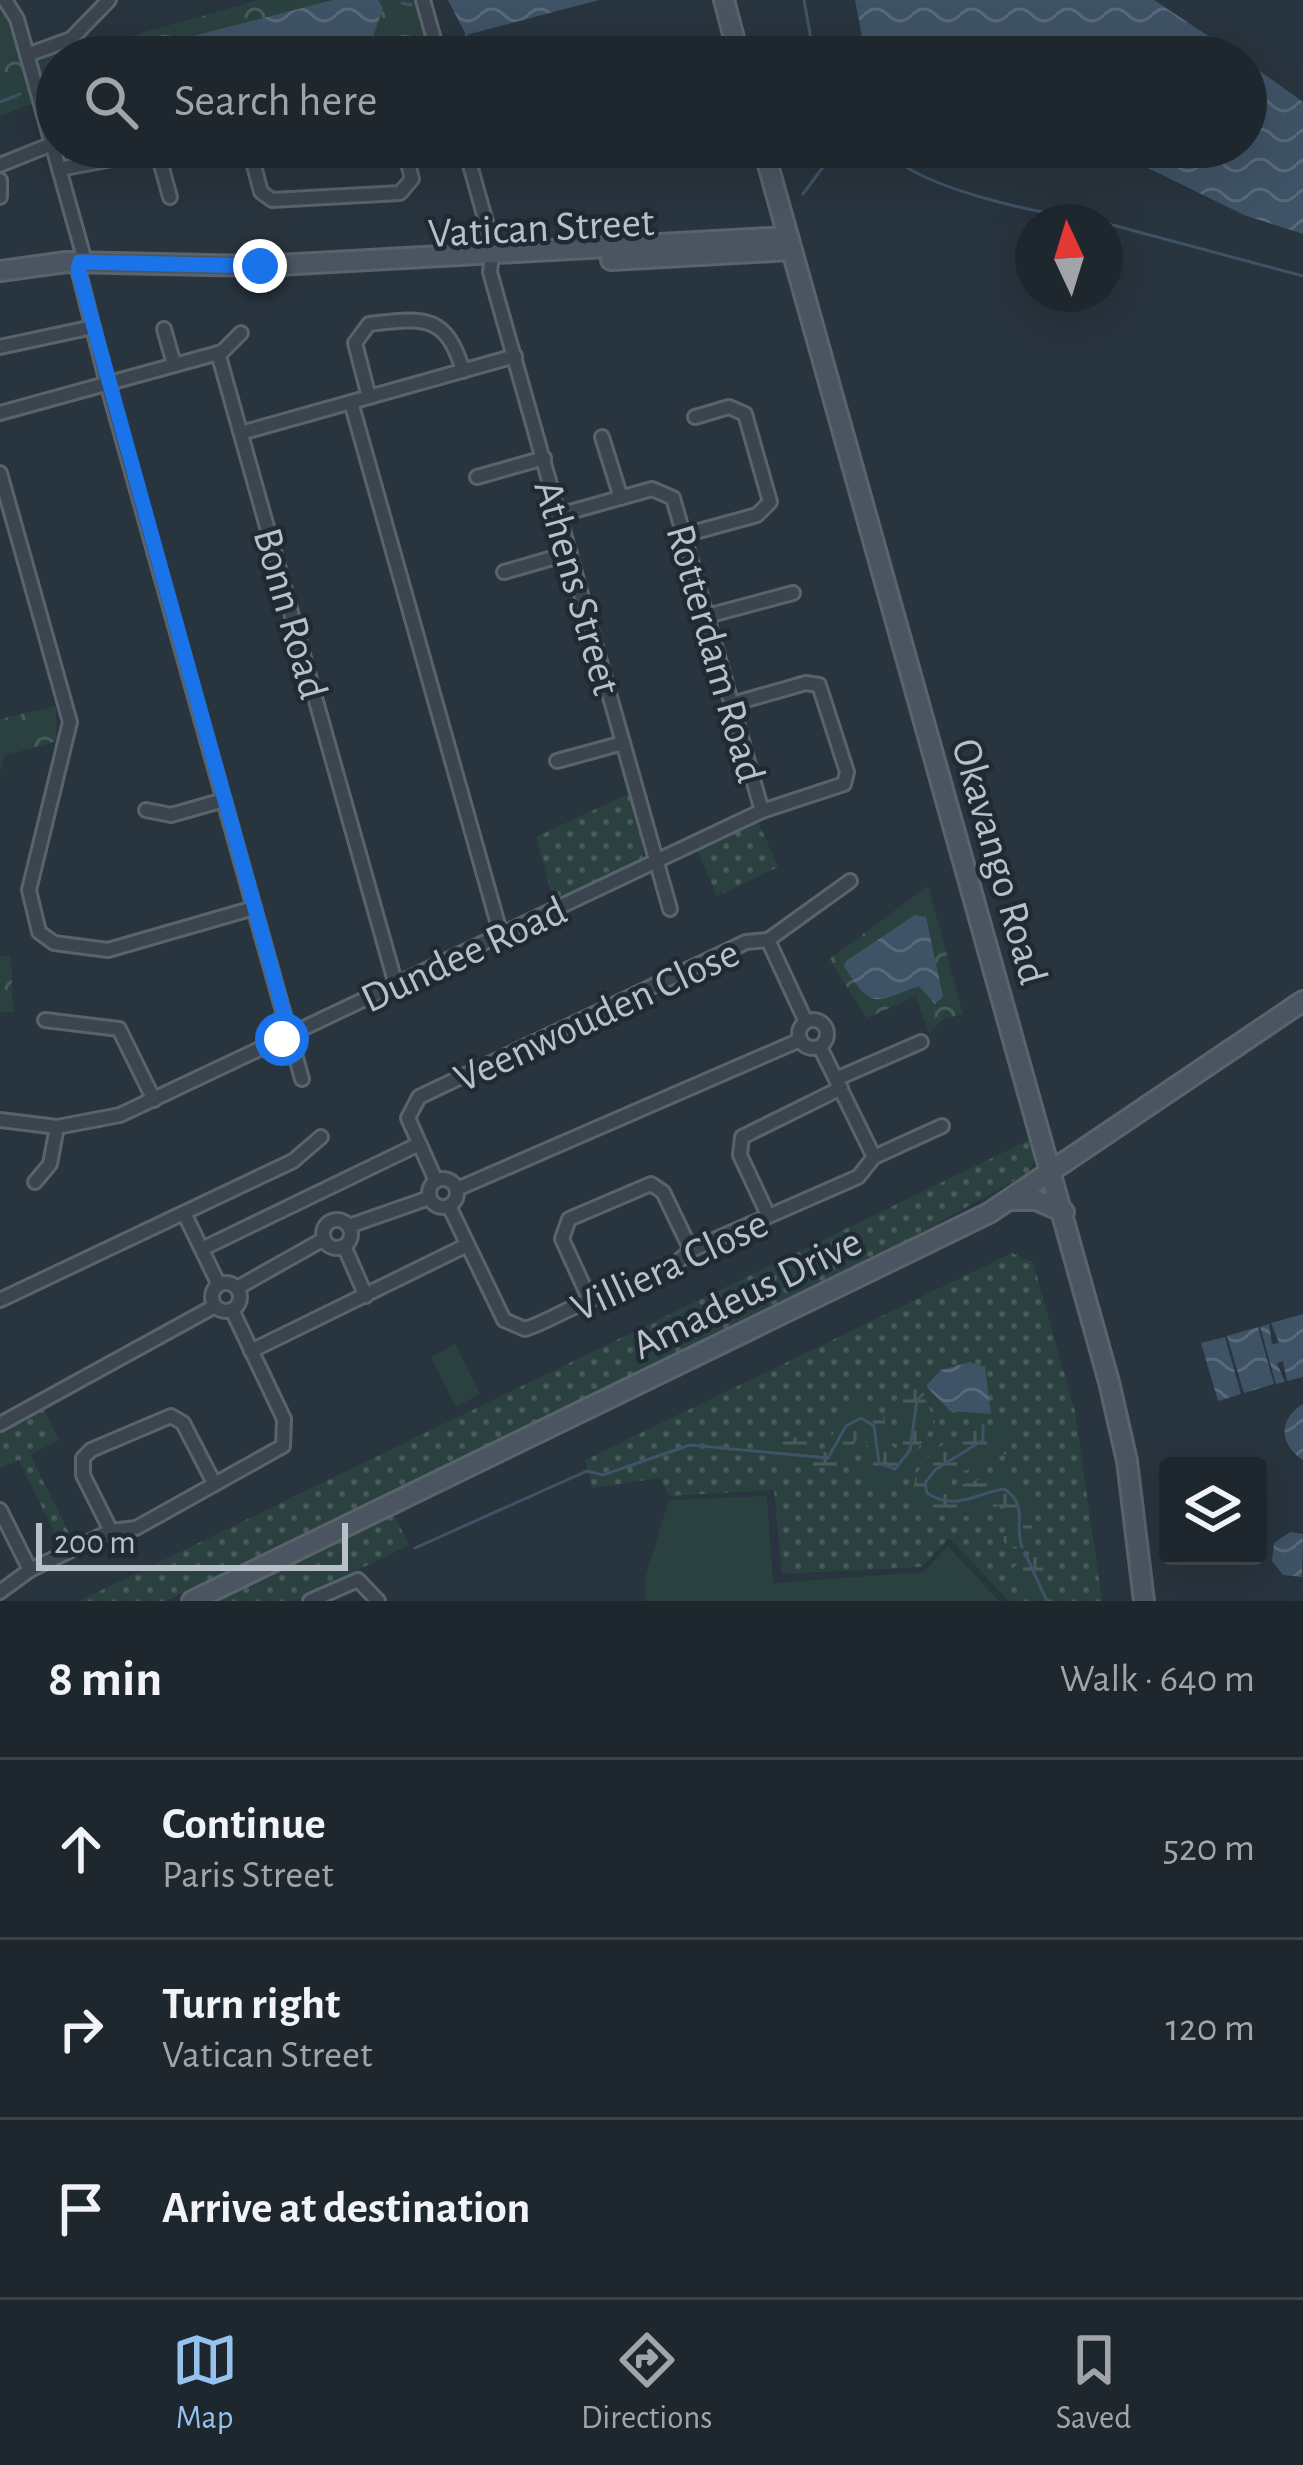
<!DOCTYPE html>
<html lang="en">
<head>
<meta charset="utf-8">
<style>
	body { margin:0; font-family:"Alegreya Sans",sans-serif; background:#2b333a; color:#f1f3f6 }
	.controls { position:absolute; right:36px; bottom:36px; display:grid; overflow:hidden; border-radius:12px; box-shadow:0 12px 48px #0002 }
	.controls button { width:108px; height:108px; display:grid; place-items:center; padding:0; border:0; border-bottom:3px solid #3c444a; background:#1e272e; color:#f1f3f6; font:60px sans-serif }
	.compass { position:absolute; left:1015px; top:204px; width:108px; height:108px; border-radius:50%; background:#1e272e; box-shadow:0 12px 48px #0002; rotate:356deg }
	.scale { position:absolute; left:36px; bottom:30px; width:312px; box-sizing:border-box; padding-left:12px; border:6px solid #b8c0c9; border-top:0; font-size:33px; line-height:42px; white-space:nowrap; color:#b8c0c9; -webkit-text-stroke:9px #202a34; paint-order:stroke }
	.stop { position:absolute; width:36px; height:36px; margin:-27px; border:9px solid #1a73e8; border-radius:50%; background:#fff }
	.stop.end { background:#1a73e8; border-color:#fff; box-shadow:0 3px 12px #0008 }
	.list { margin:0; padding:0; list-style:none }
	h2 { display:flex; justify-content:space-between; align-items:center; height:156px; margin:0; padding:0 48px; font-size:51px }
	h2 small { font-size:39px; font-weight:400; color:#a1a5aa }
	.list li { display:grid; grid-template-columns:78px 1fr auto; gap:36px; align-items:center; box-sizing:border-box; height:180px; padding:0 48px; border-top:3px solid #3c444a }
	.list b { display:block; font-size:45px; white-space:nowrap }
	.list p { margin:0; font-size:39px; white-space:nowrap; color:#a1a5aa }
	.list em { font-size:39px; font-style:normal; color:#a1a5aa }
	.icon { flex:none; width:66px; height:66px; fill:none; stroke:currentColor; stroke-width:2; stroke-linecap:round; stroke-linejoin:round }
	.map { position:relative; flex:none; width:1303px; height:1601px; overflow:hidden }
	.search { position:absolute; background:#1e272e; box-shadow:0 12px 48px #0002; left:36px; right:36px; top:36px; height:132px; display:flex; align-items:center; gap:30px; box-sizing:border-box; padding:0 42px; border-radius:66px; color:#a1a5aa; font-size:45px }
	.sheet { height:696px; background:#1e272e }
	nav { display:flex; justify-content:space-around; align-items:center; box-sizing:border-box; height:168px; border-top:3px solid #3c444a; background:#1e272e; font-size:33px; color:#a1a5aa }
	nav a { display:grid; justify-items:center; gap:6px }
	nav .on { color:#96c2f0 }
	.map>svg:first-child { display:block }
	.grass { fill:url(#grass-dots) }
	.forest { fill:url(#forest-crowns) }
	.wetland { fill:url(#wetland-marsh) }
	.pitch { fill:#2b4140 }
	.water { fill:url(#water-waves) }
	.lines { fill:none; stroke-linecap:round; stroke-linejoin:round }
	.stream { stroke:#3f5366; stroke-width:3 }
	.street-casing { stroke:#59636c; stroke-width:18 }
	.secondary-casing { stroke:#59636c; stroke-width:24 }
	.street { stroke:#3c454f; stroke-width:12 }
	.secondary { stroke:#4a5561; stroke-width:18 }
	.route { stroke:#1a73e8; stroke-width:15 }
	.labels { text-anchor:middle; stroke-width:9; stroke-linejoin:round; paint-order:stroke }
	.street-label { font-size:42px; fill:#b8c0c9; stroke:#202a34 }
</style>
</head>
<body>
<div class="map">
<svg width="1303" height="1601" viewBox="0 0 1303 1601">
	<defs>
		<pattern id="grass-dots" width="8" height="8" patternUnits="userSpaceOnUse" patternTransform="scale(3)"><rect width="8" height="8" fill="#2b4140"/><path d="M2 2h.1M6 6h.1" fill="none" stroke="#485b5a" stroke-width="1.8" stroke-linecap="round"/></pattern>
		<pattern id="forest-crowns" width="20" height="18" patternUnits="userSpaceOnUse" patternTransform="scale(3)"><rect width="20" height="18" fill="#2b4140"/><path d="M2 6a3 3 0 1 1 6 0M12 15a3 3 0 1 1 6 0" fill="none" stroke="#485b5a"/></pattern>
		<pattern id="wetland-marsh" width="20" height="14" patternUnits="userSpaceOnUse" patternTransform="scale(3)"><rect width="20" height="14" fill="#2b4140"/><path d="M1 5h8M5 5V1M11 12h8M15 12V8" fill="none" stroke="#485b5a"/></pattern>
		<pattern id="water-waves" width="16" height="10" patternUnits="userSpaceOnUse" patternTransform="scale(3)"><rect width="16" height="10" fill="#3f5366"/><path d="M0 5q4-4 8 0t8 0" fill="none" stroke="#596a7b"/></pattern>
	</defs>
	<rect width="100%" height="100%" fill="#28343e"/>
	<g class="grass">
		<path d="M630,793L645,845L642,859L554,903L536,837Z"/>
		<path d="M757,819L778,867L717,896L696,848Z"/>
		<path d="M1031,1139L1036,1158L1028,1173L889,1250L166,1601H79Z"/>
		<path d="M1012,1253L1033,1262L1075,1411L1102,1601H1009L949,1538L922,1567L782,1574L774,1490L669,1496L660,1478L592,1488L585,1460Z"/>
		<path d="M44,1410L59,1440L30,1455L72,1539L60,1544L19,1460L0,1468V1433Z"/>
		<path d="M393,1513L409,1545L294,1601H211Z"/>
	</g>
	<g class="forest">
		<path d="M259,0H417L430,46L378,57H57V123L52,124L37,68L43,55L75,42L82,50Z"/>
		<path d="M0,4L11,22L34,103L0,116Z"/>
		<path d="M56,706L57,741L4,756L0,772V719Z"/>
		<path d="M928,886L963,1014L943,1019L929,1033L916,996L867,1018L829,959Z"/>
		<path d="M11,955L13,1012H0V957Z"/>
	</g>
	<g class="wetland">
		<path d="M913,1388L923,1394L935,1422L895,1484L879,1486L867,1477L868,1444L858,1436L846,1462L833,1469L769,1461L764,1445L801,1436L819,1452L828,1449L839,1416L862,1403L884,1415L888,1443L898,1450L901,1441L894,1404Z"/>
		<path d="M980,1426L1002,1428L1009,1439L1006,1454L952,1476V1487L1006,1472C1034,1490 1039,1515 1026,1546L1015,1549L1003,1542L1008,1512L1001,1505L957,1519L915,1509C904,1464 943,1440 980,1426Z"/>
		<path d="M1033,1553H1040L1048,1593L1038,1598L1010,1570Z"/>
	</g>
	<g class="pitch">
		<path d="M455,1344L480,1394L456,1407L431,1357Z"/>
		<path d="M767,1496L773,1583L923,1572L948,1546L999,1601H646L644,1582L669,1500Z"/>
	</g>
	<g class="water">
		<path d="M333,0H378L383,8L373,37L293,57H112Z"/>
		<path d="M448,0H599L466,35Z"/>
		<path d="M855,0H1154L1240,57H866Z"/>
		<path d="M1246,61L1303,102V234L1244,215L1146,167L1048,147H1246Z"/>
		<path d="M915,915L926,917L943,997L935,1004L919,986C873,1003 872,1010 844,966L846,961Z"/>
		<path d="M1303,1314V1377L1287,1381L1283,1361L1277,1363L1285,1382L1276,1384L1260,1327L1269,1324L1272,1344L1279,1343L1271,1323Z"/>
		<path d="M1258,1327L1274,1384L1244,1393L1227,1336Z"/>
		<path d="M1225,1337L1241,1394L1218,1401L1201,1343Z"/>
		<path d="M970,1362L985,1367L991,1414L950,1411L926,1386L941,1370Z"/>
		<path d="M1303,1404V1460C1279,1445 1278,1419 1303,1404Z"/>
		<path d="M1290,1532L1303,1534L1302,1577L1283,1575L1272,1561L1274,1543Z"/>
	</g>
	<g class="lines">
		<g class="stream">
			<path d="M804,0L812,45L805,57"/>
			<path d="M402,3L411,5"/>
			<path d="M466,36L467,52"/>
			<path d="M0,102L20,94"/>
			<path d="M884,147C911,189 1046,214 1097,222"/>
			<path d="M803,194L838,147"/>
			<path d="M1105,223L1303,276"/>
			<path d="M983,1425V1440L935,1470L925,1483L927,1493C955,1512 976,1493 1004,1489C1030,1506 1013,1524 1022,1547"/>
			<path d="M415,1548L587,1471L603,1475L690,1445L828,1458L846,1426L861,1418L874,1426L879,1463L895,1469L910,1450L917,1400L923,1394"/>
			<path d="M1025,1553L1047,1601"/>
		</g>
		<g class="street-casing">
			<g id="street">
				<path d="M5,0L17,19L83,254L78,269L107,383L302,1079"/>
				<path d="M423,0L439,57"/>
				<path d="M27,55L71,39L109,0"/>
				<path d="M249,147L261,192L272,200L400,193L412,179L404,147"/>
				<path d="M465,147L493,247L490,272L670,909"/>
				<path d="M0,165L52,144"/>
				<path d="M59,169L150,152L160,161L170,197"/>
				<path d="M0,180V197"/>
				<path d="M164,329L174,364"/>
				<path d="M0,347L93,327"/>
				<path d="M218,353L396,985"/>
				<path d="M369,397L355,343L369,324C423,318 446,313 463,371"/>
				<path d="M351,402L501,935"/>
				<path d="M0,413L222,352L241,333"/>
				<path d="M241,433L515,356"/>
				<path d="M602,437L621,498"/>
				<path d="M0,473L70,722L29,890L39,932L54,943L108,950L254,908"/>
				<path d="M477,477L544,458"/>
				<path d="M559,515L652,489L673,498L762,811"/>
				<path d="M684,535L757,515L770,502L745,414L729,407L695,417"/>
				<path d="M504,572L570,553"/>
				<path d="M707,616L793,593"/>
				<path d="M557,761L623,743"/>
				<path d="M146,810L171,815L224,800"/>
				<path d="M768,940L806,1022"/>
				<circle cx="813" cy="1034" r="14"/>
				<path d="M45,1020L119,1029L154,1100"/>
				<path d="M820,1047L874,1157"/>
				<path d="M836,1079L921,1042"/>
				<path d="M0,1120L57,1127L120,1115L762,811L844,784L847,772L819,685L806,683L732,704"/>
				<circle cx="443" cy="1193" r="14"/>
				<path d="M436,1181L408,1118L419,1097L746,942L768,940L850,881"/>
				<path d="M35,1182L50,1164L57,1127"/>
				<path d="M457,1189L800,1040"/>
				<path d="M449,1206L504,1320L525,1329C547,1322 566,1309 588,1301C626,1288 661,1280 691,1250L858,1177L874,1157L942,1126"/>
				<path d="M184,1213L219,1285"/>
				<path d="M767,1213L740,1155L742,1137L841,1088"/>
				<circle cx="337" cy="1234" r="14"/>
				<path d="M349,1226L429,1198"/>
				<path d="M344,1246L366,1296"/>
				<path d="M202,1249L419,1144"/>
				<circle cx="226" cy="1297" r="14"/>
				<path d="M237,1288L324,1239"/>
				<path d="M0,1300L293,1161L321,1137"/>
				<path d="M590,1300L562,1239L569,1219L651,1184L663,1192L691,1250"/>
				<path d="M251,1351L467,1245"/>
				<path d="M0,1424L215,1306"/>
				<path d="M0,1510L30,1570"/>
				<path d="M111,1531L83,1475V1458L91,1450L171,1416L183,1423L213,1481"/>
				<path d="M0,1592L30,1570L111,1531L136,1528L283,1446L284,1419L232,1310"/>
				<path d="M310,1601L358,1580L378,1601"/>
			</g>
		</g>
		<g class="secondary-casing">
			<g id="secondary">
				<path d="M724,0L739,57"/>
				<path d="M763,147L1109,1382L1127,1461L1144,1601"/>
				<path d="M611,260L791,250"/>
				<path d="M0,271L66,262L260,266L788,237"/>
				<path d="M1012,1200H1036L1064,1212"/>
				<path d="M192,1601L989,1213L1303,1001"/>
			</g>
		</g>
		<use href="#street" class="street"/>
		<use href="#secondary" class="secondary"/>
	</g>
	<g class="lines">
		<path class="route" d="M260,266L80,262L78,269L290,1035L282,1039"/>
	</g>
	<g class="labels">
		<g class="street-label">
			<text transform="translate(541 226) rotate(-3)" y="15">Vatican Street</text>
			<text transform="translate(579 587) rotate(74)" y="15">Athens Street</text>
			<text transform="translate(292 613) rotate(74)" y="15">Bonn Road</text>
			<text transform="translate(717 653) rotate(74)" y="15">Rotterdam Road</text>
			<text transform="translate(1001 861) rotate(74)" y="15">Okavango Road</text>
			<text transform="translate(463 953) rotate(-25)" y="15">Dundee Road</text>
			<text transform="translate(596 1014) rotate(-25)" y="15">Veenwouden Close</text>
			<text transform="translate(669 1264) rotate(-25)" y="15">Villiera Close</text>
			<text transform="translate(746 1292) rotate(-26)" y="15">Amadeus Drive</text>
		</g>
	</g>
</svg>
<div class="controls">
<button><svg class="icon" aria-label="layers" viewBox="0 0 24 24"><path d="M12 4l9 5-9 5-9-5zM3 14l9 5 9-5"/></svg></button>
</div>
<svg class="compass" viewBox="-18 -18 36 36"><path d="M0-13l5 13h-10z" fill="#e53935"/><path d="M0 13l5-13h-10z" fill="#a1a5aa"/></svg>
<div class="scale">200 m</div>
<div class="stop" style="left:282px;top:1039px"></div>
<div class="stop end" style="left:260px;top:266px"></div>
<div class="search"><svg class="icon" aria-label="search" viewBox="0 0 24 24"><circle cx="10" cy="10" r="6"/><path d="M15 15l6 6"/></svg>Search here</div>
</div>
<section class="sheet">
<h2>8 min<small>Walk · 640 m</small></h2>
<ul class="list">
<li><svg class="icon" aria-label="ahead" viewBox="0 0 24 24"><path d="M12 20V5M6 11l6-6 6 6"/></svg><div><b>Continue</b><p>Paris Street</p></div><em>520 m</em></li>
<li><svg class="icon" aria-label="right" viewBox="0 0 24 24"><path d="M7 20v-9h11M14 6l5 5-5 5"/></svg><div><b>Turn right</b><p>Vatican Street</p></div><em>120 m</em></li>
<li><svg class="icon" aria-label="arrive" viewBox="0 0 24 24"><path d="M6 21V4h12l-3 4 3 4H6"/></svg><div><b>Arrive at destination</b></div></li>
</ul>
</section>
<nav>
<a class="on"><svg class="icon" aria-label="map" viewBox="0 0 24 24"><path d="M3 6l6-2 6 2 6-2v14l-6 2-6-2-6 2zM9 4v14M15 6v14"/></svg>Map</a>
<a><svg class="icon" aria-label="directions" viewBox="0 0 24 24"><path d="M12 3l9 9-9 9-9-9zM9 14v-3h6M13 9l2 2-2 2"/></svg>Directions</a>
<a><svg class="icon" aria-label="saved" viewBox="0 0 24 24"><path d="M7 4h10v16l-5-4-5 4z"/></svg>Saved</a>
</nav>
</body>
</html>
